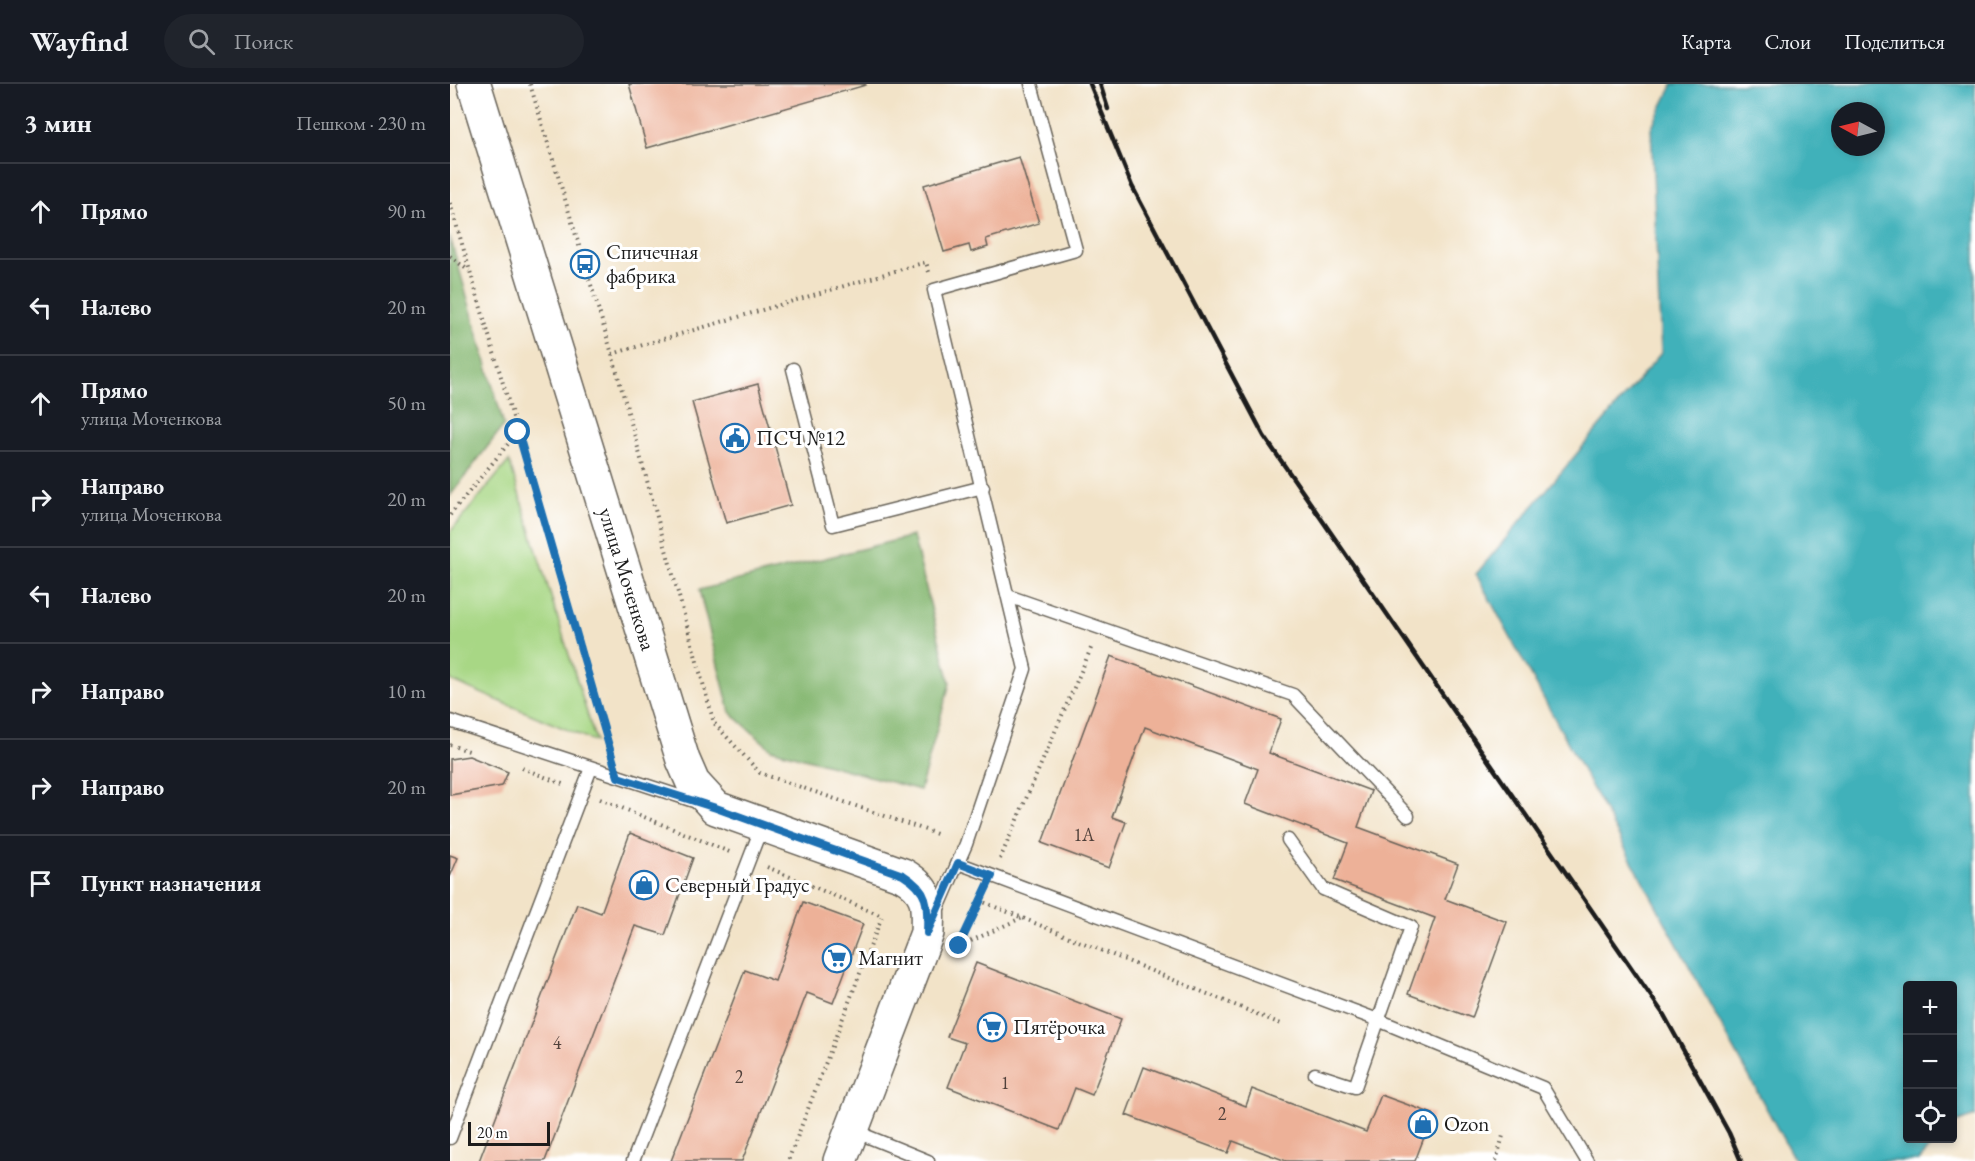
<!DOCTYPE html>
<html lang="ru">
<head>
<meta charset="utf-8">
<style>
	body { margin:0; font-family:"EB Garamond",serif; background:#20242c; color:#f1f3f6 }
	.controls { position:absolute; right:18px; bottom:18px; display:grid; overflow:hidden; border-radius:6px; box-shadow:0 3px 9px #0003 }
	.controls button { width:54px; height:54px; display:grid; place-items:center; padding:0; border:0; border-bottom:2px solid #363941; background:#171b24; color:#f1f3f6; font:30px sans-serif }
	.compass { position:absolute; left:1381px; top:18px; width:54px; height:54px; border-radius:50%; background:#171b24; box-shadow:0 3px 9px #0003; rotate:277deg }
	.scale { position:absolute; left:18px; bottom:15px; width:82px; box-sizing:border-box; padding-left:6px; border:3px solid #1c1c1c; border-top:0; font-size:16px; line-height:21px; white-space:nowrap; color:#1c1c1c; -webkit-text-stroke:4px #fff; paint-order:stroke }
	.stop { position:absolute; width:18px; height:18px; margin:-14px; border:4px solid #1f6fb2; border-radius:50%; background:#fff }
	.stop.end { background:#1f6fb2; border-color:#fff; box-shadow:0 2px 6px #0008 }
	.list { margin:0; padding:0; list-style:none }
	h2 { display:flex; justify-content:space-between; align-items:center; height:78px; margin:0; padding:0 24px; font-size:26px }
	h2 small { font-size:20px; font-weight:400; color:#9ea1a6 }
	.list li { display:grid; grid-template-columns:39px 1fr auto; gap:18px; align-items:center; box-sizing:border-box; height:96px; padding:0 24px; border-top:2px solid #363941 }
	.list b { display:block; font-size:22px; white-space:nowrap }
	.list p { margin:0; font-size:20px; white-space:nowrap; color:#9ea1a6 }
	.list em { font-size:20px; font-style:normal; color:#9ea1a6 }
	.icon { flex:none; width:33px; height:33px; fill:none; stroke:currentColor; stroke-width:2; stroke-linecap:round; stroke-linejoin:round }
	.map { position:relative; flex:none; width:1525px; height:1077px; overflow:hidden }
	header { display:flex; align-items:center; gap:36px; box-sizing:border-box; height:84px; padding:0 30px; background:#171b24; border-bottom:2px solid #363941 }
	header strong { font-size:28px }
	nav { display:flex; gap:33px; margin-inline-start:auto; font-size:21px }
	.search { width:420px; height:54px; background:#20242c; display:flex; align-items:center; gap:15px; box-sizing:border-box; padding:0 21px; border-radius:33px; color:#9ea1a6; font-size:22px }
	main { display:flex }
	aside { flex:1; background:#171b24 }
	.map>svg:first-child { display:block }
	.green { fill:#a8d785; stroke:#627a50; stroke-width:1.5 }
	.forest { fill:#86b872; stroke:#516a47; stroke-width:1.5 }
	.water { fill:#41b1ba; stroke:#2e666b; stroke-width:1.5; fill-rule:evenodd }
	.building { fill:#edb198 }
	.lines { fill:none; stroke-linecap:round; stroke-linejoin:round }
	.lane-casing { stroke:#676258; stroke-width:15 }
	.secondary-casing { stroke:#676258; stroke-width:36 }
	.path { stroke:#676258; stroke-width:4; stroke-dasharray:1.5 4.5; stroke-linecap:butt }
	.lane { stroke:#fff; stroke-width:12 }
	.secondary { stroke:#fff; stroke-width:33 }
	.rail { stroke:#1c1c1c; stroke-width:4.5 }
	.route { stroke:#1f6fb2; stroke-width:8 }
	.labels { text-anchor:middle; stroke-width:6; stroke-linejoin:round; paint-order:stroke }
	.number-label { font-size:18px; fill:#50413b }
	.poi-label { font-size:21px; fill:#1c1c1c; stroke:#fff; text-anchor:start }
	.street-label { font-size:21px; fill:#1c1c1c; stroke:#fff }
</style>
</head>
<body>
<header>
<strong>Wayfind</strong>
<div class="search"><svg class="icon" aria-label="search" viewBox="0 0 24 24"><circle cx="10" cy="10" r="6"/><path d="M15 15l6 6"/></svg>Поиск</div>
<nav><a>Карта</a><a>Слои</a><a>Поделиться</a></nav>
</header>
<main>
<aside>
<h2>3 мин<small>Пешком · 230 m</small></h2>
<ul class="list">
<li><svg class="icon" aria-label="ahead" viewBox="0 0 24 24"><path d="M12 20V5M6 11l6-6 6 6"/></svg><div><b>Прямо</b></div><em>90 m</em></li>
<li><svg class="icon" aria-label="left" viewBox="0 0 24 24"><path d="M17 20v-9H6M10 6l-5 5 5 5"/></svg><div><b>Налево</b></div><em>20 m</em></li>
<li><svg class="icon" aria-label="ahead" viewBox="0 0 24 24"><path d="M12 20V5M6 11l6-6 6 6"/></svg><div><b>Прямо</b><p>улица Моченкова</p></div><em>50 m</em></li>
<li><svg class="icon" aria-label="right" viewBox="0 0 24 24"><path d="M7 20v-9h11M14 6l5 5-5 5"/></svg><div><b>Направо</b><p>улица Моченкова</p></div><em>20 m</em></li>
<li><svg class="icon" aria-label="left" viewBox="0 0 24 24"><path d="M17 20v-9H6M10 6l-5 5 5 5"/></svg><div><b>Налево</b></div><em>20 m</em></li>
<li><svg class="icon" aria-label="right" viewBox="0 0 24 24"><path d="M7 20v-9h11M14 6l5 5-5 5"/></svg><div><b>Направо</b></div><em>10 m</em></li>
<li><svg class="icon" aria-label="right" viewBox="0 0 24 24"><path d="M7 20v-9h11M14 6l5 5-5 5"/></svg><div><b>Направо</b></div><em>20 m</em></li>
<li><svg class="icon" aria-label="arrive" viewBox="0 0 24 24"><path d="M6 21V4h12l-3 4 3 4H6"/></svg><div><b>Пункт назначения</b></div></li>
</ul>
</aside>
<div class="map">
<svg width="1525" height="1077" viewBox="0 0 1525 1077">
	<rect width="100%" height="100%" fill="#fff"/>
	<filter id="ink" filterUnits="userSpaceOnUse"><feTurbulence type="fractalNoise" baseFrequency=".0167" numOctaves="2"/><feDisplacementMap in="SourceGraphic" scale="12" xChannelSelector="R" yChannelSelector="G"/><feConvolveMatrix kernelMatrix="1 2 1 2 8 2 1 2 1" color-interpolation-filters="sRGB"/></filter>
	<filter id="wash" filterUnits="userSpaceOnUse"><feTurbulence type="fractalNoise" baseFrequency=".008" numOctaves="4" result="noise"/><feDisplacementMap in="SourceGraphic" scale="24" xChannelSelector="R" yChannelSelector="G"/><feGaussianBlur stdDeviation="1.35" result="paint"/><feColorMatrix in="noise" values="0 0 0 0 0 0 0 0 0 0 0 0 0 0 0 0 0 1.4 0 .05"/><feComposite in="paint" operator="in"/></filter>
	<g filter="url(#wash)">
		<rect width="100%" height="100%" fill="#f2e3c8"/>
		<path class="green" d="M59,377L146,658L0,596V448Z"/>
		<g class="forest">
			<path d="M0,153L54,341L0,412Z"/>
			<path d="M463,452L500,599L470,706L321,665L280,628L249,506Z"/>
		</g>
		<path class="water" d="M1223,0H1525V1032L1503,1040L1502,902H1458V1054L1488,1055L1469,1077H1345L1026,490L1211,269L1201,44ZM1390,27H1426V63H1390Z"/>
		<g id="blocks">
			<g class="building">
				<path d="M179,0H415L416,1L197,64Z"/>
				<path d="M569,73L589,139L536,155L538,163L521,168L519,161L494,168L474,101Z"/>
				<path d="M308,300L341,421L276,439L242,318Z"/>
				<path d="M661,572L831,635L819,669L921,707L908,743L1008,780L995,815L1057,838L1022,934L958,910L985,834L884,796L898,759L795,720L808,685L695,643L662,733L676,738L659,784L592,759Z"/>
				<path d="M19,672L58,688L52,702L0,711V675Z"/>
				<path d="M180,749L243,774L215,851L185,842L95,1077H29L127,820L151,829Z"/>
				<path d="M0,771L8,774L0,793Z"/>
				<path d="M353,818L413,840L383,919L357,909L292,1077H221L295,886L325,897Z"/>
				<path d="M526,879L671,935L642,1011L625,1004L609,1046L498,1003L515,959L497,953Z"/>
				<path d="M694,983L796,1022L802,1005L916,1048L931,1011L983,1030L965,1077H836L783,1057L778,1069L676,1031Z"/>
			</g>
		</g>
	</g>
	<g filter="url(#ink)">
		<use href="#blocks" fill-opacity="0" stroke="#676258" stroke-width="1.5"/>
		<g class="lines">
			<g class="lane-casing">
				<g id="lane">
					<path d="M343,285L383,441L533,403"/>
					<path d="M558,512L843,611L958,732"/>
					<path d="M0,637L250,719"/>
					<path d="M838,756L873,805L961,843L905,1003L865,990"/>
					<path d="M508,779L928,936L1093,1004L1137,1077"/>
					<path d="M486,829L516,760L575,585L484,206L626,166L581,0"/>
					<path d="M404,1047L478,1077"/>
					<path d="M0,1054L141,684"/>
					<path d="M183,1077L312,742"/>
				</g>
			</g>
			<g class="secondary-casing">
				<g id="secondary">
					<path id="s1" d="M24,0L233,676L243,699L266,724L453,791C480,807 478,821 477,849L390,1077"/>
				</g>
			</g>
			<g class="path">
				<path d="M80,0L162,270L264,639L310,689L487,750"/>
				<path d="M0,119L162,670"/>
				<path d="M0,172L19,187"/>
				<path d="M162,270L476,178L479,188"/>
				<path d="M0,431L67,349"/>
				<path d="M0,661L22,668"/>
				<path d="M72,684L115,701"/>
				<path d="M150,715L282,769"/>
				<path d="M550,775L642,562"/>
				<path d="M317,783L432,832L338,1077"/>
				<path d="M509,862L531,817L831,940"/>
				<path d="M510,862L571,834"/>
				<path d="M1046,1077L1054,1048"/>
			</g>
			<use href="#lane" class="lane"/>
			<use href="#secondary" class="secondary"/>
			<g class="rail">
				<path d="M640,0L682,102L814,352L1214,931L1279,1049L1291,1077"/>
				<path d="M650,0L658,25"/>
			</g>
		</g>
	</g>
	<g class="lines" filter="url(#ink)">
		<path class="route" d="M68,348L168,693L266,724L453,791C479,807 478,821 477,849L508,779L542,792L509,862"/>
	</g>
	<defs>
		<g id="bus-ring" transform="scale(1.5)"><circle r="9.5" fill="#fff" stroke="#1f6fb2" stroke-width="1.5"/><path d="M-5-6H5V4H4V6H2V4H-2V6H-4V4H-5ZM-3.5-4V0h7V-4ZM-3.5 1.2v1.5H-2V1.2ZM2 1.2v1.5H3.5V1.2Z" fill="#1f6fb2"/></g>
		<g id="civic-ring" transform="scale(1.5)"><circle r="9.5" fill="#fff" stroke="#1f6fb2" stroke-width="1.5"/><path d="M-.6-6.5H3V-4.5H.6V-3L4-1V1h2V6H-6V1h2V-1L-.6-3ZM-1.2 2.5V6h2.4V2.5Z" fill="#1f6fb2"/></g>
		<g id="shop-ring" transform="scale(1.5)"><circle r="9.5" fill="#fff" stroke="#1f6fb2" stroke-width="1.5"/><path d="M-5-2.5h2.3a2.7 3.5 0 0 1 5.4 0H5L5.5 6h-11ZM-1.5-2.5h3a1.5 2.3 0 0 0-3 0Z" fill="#1f6fb2"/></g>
		<g id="supermarket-ring" transform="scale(1.5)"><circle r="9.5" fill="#fff" stroke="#1f6fb2" stroke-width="1.5"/><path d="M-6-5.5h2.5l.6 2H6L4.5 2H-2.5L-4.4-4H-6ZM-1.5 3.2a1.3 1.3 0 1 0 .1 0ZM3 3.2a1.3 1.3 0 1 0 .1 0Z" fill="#1f6fb2"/></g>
	</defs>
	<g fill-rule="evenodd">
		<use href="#bus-ring" x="135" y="180"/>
		<use href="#civic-ring" x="285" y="354"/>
		<use href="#shop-ring" x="194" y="801"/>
		<use href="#supermarket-ring" x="387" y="874"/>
		<use href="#supermarket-ring" x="542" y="943"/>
		<use href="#shop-ring" x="973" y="1040"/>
	</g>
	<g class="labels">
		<g class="number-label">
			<text x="634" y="757">1А</text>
			<text x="107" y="965">4</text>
			<text x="289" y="999">2</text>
			<text x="555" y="1005">1</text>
			<text x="772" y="1036">2</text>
		</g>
		<g class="poi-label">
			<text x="156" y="175">Спичечная<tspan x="156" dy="24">фабрика</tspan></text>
			<text x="306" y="361">ПСЧ №12</text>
			<text x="215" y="808">Северный Градус</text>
			<text x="408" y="881">Магнит</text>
			<text x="563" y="950">Пятёрочка</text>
			<text x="994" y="1047">Ozon</text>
		</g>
		<g class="street-label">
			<text dy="7" stroke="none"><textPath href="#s1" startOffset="518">улица Моченкова</textPath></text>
		</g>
	</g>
</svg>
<div class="controls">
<button>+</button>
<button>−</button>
<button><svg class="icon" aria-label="locate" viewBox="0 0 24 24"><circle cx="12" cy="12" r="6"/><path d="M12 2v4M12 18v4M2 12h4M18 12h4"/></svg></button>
</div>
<svg class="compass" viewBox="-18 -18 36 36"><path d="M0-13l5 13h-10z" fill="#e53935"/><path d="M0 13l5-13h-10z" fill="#9ea1a6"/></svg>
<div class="scale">20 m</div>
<div class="stop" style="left:68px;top:348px"></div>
<div class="stop end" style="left:509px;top:862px"></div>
</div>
</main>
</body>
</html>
